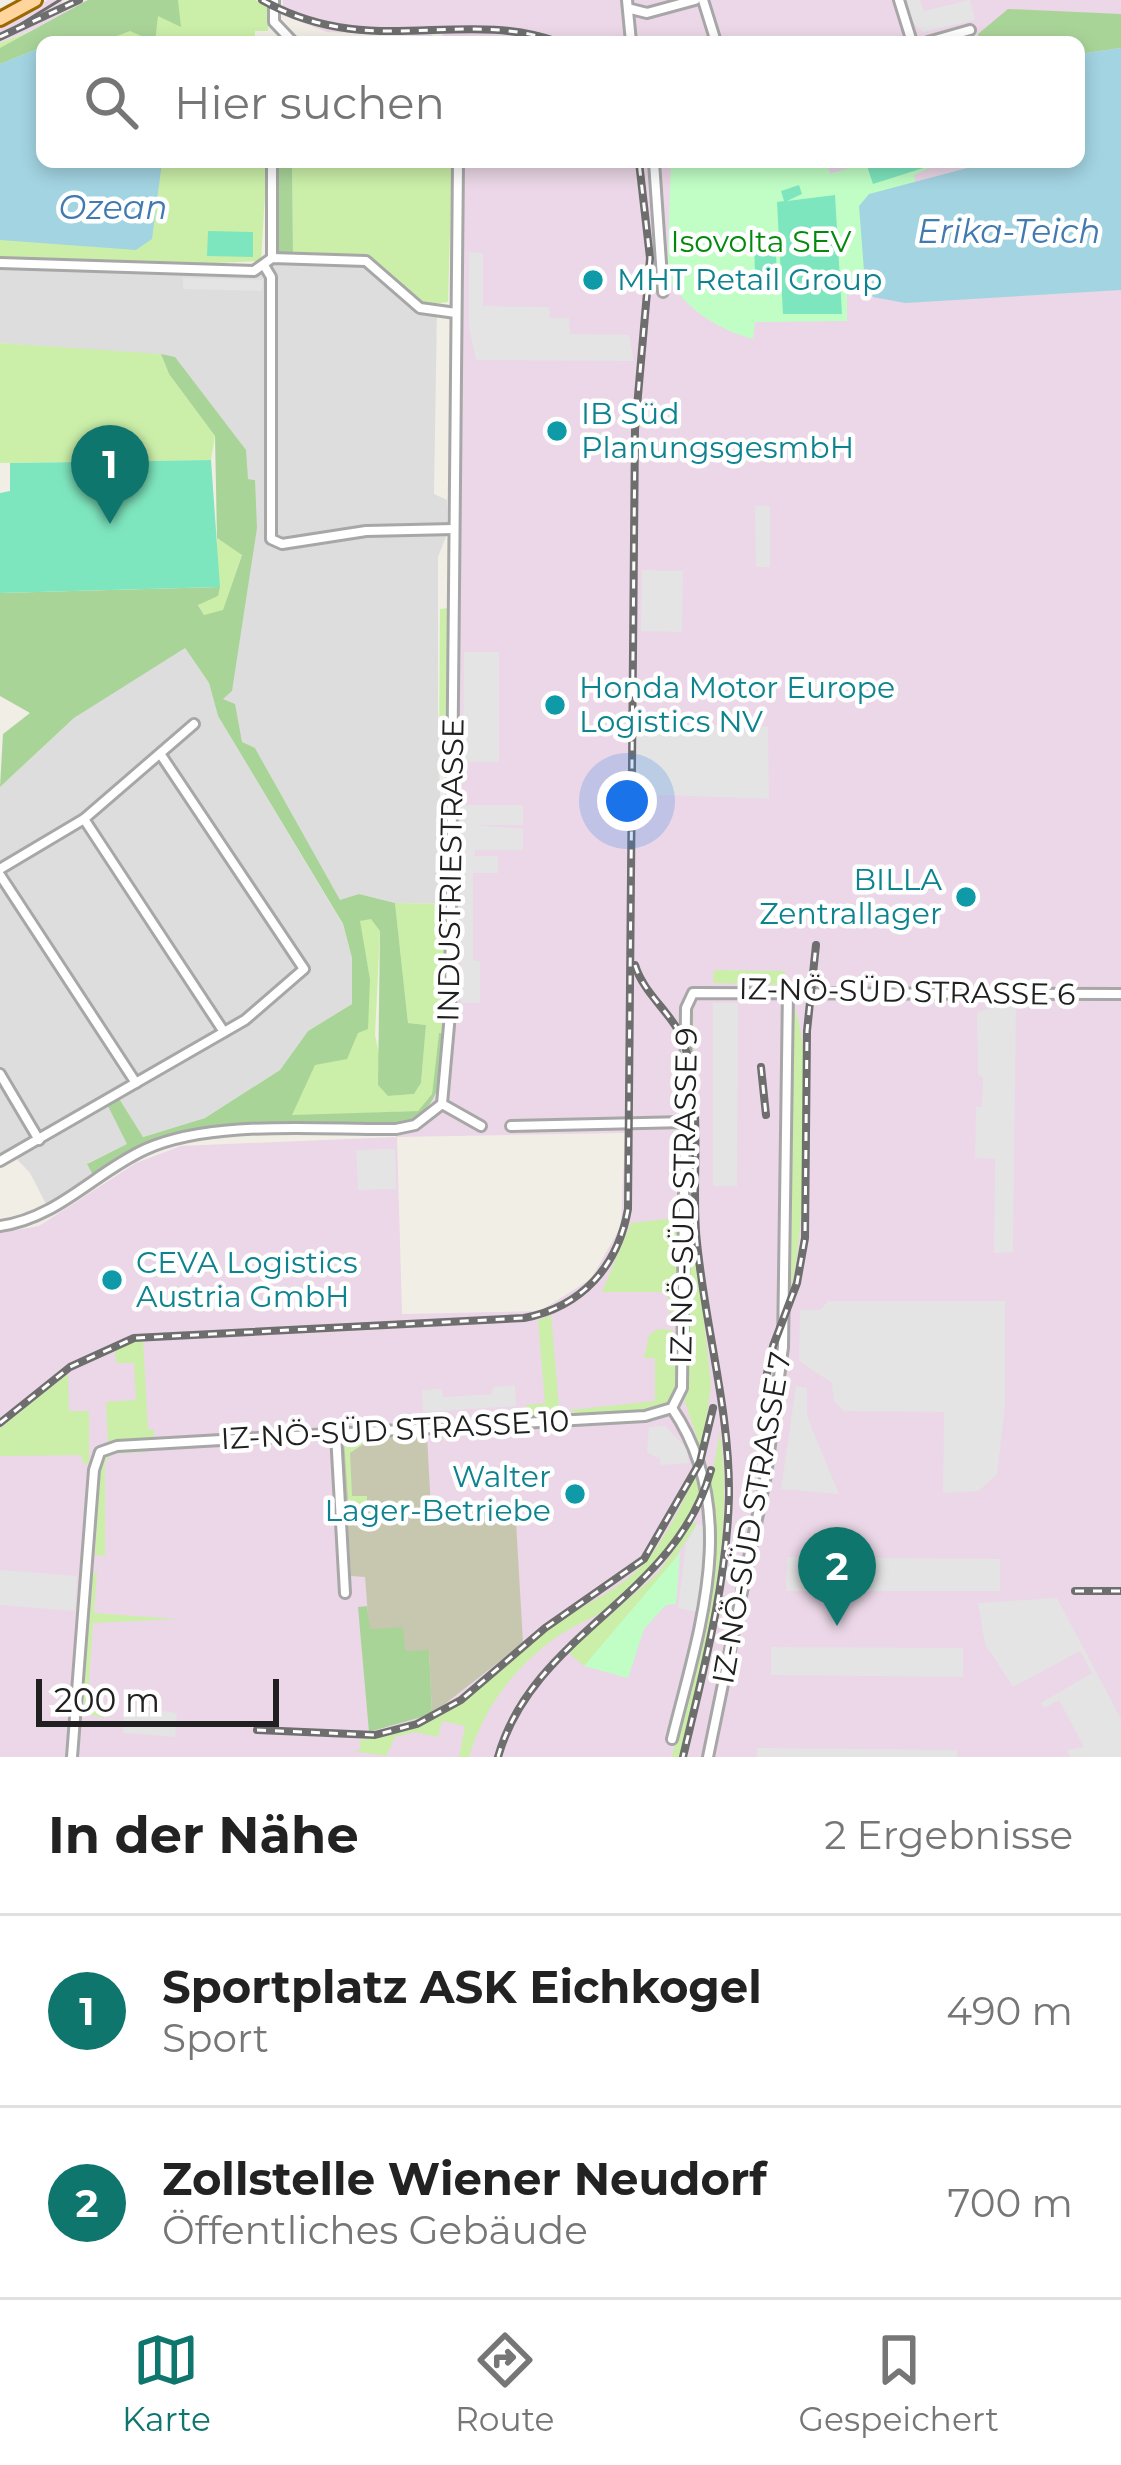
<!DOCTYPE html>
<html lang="de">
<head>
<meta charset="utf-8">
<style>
	body { margin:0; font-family:Montserrat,sans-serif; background:#f6f6f6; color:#222 }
	.scale { position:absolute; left:36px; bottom:30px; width:243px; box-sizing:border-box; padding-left:12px; border:6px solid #202020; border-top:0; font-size:33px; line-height:42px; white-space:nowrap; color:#202020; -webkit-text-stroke:9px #fff; paint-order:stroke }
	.you { position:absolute; left:627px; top:801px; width:42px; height:42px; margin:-30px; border:9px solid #fff; border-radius:50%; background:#1a73e8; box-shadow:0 0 0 18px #1a73e833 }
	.badge { display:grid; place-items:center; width:78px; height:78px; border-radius:50%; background:#0f766e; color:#fff; font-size:39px; font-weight:700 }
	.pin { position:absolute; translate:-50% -99px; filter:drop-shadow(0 3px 6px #0008) }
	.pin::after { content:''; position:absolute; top:63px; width:42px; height:36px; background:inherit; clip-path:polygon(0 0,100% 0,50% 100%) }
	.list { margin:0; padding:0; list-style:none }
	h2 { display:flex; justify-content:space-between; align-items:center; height:156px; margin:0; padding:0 48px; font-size:51px }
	h2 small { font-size:39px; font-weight:400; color:#767676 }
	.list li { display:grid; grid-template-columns:78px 1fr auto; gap:36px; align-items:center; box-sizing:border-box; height:192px; padding:0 48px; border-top:3px solid #e0e0e0 }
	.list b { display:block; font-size:45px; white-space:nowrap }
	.list p { margin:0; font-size:39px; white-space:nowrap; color:#767676 }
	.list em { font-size:39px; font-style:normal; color:#767676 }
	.icon { flex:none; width:66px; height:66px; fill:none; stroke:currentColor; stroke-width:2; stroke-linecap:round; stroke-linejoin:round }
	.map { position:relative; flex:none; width:1121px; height:1757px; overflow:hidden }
	.search { position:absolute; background:#fff; box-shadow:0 6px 18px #0003; left:36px; right:36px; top:36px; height:132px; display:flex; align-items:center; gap:30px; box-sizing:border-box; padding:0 42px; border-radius:18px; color:#767676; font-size:45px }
	.sheet { height:540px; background:#fff }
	nav { display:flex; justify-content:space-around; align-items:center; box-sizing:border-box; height:168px; border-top:3px solid #e0e0e0; background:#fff; font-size:33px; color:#767676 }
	nav a { display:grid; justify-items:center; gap:6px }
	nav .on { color:#0f766e }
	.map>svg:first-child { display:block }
	.residential { fill:#dedddd }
	.industrial { fill:#ebd7e7; fill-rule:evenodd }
	.construction { fill:#c7c7b0 }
	.grass { fill:#cbefa9 }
	.forest { fill:#a9d498 }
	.park { fill:#c1fec6 }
	.pitch { fill:#7ee6be }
	.parking { fill:#e4e4e4 }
	.water { fill:#a3d4e2 }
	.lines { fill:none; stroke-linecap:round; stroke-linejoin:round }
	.street-casing { stroke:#a7a7a7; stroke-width:14 }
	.primary-casing { stroke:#9c6900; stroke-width:18 }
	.street { stroke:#fff; stroke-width:8 }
	.primary { stroke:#ffd59d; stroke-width:12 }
	.tram { stroke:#6e6e6e; stroke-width:3 }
	.rail-casing { stroke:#6e6e6e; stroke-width:8 }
	.rail { stroke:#fff; stroke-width:3; stroke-dasharray:9; stroke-linecap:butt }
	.culture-dot { fill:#0f9aa8; stroke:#fff; stroke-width:4.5 }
	.labels { text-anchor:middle; stroke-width:9; stroke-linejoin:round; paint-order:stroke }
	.park-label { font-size:30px; fill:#038a0e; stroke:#fff }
	.culture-label { font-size:30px; fill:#0d838f; stroke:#fff; text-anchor:start }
	.street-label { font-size:30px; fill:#202020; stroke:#fff }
	.water-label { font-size:33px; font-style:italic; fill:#4179b1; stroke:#fff }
</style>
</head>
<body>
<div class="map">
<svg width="1121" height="1757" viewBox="0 0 1121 1757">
	<rect width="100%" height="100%" fill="#f1eee6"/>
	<g class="residential">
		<path d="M277,253L371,257L437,307L434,494L447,500V534L438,557V712L439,748H445V765L439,766L445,904L395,903L359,894L340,901L255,748L242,743L222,699L255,480L248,479L174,357L0,343V257L248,265Z"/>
		<path d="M184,647L209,683L218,716L343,925L352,958V1004L308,1031L280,1070L205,1118L142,1137L118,1098L108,1103L128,1144L88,1163L93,1175L47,1206L30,1173L14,1156L0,1162V787L74,718Z"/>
	</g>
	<g class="industrial">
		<path d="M48,0H64L58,7L88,0L63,18L0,43V27Z"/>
		<path d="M283,0H1121V1757H0V1233L39,1226L136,1163L181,1146L396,1137V1123L418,1116L439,1091L444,1034L452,162H1079V42H441L444,29H435L432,36L327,32L282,15ZM625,1133L621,1226L591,1279L540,1311L402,1314L397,1137Z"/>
	</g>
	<path class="construction" d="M427,1436L431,1509L515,1504L523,1643L432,1714L429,1651L405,1652L369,1629L365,1577L351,1576L343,1448L349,1439Z"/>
	<g class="grass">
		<path d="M88,0H255L269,8L268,31H255V42H42V162H267L261,261L171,265L0,257V43L62,19Z"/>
		<path d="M292,162H452L448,302L427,305L371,257L293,254Z"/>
		<path d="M0,343L161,354L169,374L215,436L211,460L0,463Z"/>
		<path d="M217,538L242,554L223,611L204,615L198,604L218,596Z"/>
		<path d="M448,608L445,748L439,749L440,609Z"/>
		<path d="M395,903L445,904L444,1034H439L432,1094L418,1111L291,1116L315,1064L370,979L359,921L371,918L380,931L375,1035L388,1096L414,1094L421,1083L426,1025L408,1023Z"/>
		<path d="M714,970L785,971L784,985L713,983Z"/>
		<path d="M694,1001V1230L711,1385L702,1453L685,1402Z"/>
		<path d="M793,1005C815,1046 804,1240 791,1288Z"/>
		<path d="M666,1219L679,1222L678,1314L671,1320L667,1292H602L631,1223Z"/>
		<path d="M551,1315L559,1407L552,1416L529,1417L526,1405L545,1403L538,1320Z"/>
		<path d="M658,1329L672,1330L678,1337V1383L668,1404L652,1410L575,1414L570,1410L655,1401V1358H644L649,1335Z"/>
		<path d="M143,1340L148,1429L154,1430V1438L108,1442L106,1402L136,1400L134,1363H116L115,1347Z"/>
		<path d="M68,1373L69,1411H89V1464L83,1463L81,1455L0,1456V1428Z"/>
		<path d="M720,1432C735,1540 705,1652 680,1757H672L712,1579L711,1480Z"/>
		<path d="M357,1437L365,1443L350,1453L352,1496H367V1505L349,1512L344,1439Z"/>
		<path d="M144,1449L147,1452L113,1454L105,1462V1556L95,1555L101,1462L116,1451Z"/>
		<path d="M698,1471L704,1490C685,1531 663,1566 627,1595C608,1611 585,1620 563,1633C519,1661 483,1707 469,1757H459L465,1726L442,1721L438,1737L415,1732L395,1737L386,1756L353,1751L360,1750V1740C446,1734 491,1670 556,1624C587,1602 622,1589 647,1560C669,1533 683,1501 698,1471Z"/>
		<path d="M693,1522L697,1524L660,1581L584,1666L568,1652L659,1572Z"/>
		<path d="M97,1570L94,1613L177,1619L93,1623L87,1708L110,1710L103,1718L86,1713L82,1694L91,1577Z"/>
	</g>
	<g class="forest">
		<path d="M88,0H178L181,27L158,16L155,42L130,31L101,42H42V47L0,64V48Z"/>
		<path d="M1008,9L1121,14V48L1079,54V42H979L978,34Z"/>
		<path d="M279,162H292L293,254L278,253Z"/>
		<path d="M161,354L175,357L246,450L248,479L255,480L257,528L232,691L223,699L235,704L242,742L255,748L340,900L359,894L395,903L408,1023L426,1025L421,1083L414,1094L388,1096L378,1085L380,931L371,919L360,921L370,979L368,1029L358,1033L347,1059L315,1065L292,1115L418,1111L432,1094L439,1033L444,1034C442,1071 445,1102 408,1122L204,1127L144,1145L93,1175L87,1164L127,1144L107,1104L118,1097L143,1137L205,1118L280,1070L308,1031L352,1004V958L343,924L218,716L209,683L185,648L74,718L0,787L3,734L30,713L0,696V593L220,587L218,596L198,605L204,615L223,610L242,555L217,538L215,436L169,374Z"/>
		<path d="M367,1606L370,1629L403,1627L405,1651L429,1650L432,1714L369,1732L358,1607Z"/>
	</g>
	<g class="park">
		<path d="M671,162H826L830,174L868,162H942L914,175L934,288L847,284V321L755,322L753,339C717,329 687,310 667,277Z"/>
		<path d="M680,1553L676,1604L666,1605L644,1629L628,1678L584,1666Z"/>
	</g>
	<g class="pitch">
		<path d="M942,162L873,184L866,163L868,162Z"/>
		<path d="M799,185L802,194L787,201L835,195L842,314H783L777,202L784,201L781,191Z"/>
		<path d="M208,231L253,232V257L207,256Z"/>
		<path d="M775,232L777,276H755L754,234Z"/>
		<path d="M211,460L220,587L0,593V493L10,491V463Z"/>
	</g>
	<g class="parking">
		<path d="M906,0H920L924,11L970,0L975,20L923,32L913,23Z"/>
		<path d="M469,252L483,253V306L549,307L550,318H569L570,334L629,335L634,361L476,360L469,327Z"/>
		<path d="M183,278L263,280L262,291L183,289Z"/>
		<path d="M755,506H770V567H756Z"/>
		<path d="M642,570L683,571L682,632L641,631Z"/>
		<path d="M464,652H499V762H463Z"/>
		<path d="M637,722L768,727L769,799L636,794Z"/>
		<path d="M462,805H523V825H475L523,829V850H475V856H498V873H473V960L480,961V1003H461Z"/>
		<path d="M1016,1001L1013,1252L994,1253L995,1159L975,1158L976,1107H982L983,1078L978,1074L977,1012Z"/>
		<path d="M713,1003H738L737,1186H713Z"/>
		<path d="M395,1149L396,1189L358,1190L356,1150Z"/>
		<path d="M828,1301H1005V1407L997,1474L979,1491L943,1493L944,1412L844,1411L834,1401L832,1383L799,1361L800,1310H820Z"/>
		<path d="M515,1385L516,1406L423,1412L422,1390L442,1389L443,1397L492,1394L493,1387Z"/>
		<path d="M796,1386L807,1388V1416L839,1494L781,1489Z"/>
		<path d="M665,1426L687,1449L689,1463L660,1465V1459L647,1452L649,1427Z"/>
		<path d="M697,1524L707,1528L697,1612L678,1608L686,1544Z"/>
		<path d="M787,1557L1000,1559V1591H786Z"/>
		<path d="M0,1570L77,1576L75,1611L0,1605Z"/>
		<path d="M1057,1598L1121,1719V1757H1070L1066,1750L1084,1747L1059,1700L1044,1708L1041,1703L1092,1673L1080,1651L1013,1687L985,1644L978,1603Z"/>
		<path d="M771,1647L963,1648V1677L771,1675Z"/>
		<path d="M144,1709L177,1713L175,1737L123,1733L124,1711Z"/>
		<path d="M757,1748L957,1750V1757H757Z"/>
	</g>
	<g class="water">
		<path d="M42,47V162H162L152,239L136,250L0,240V64Z"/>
		<path d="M1121,48V290L905,303L873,297L864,271L859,206L869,194L990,162H1079V54Z"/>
	</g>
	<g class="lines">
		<g class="street-casing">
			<g id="street">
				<path d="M274,0V22L293,42"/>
				<path d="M627,0L631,42"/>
				<path d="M703,0L716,42"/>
				<path d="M899,0L912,42"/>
				<path d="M631,9L647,13L695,0"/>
				<path d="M928,42L970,30"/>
				<path d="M654,162L663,292"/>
				<path d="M272,258V162"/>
				<path d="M0,263L254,271L272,258L366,261L420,308L456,313"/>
				<path d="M265,267L271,277V539L282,544L366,531L454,529"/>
				<path d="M84,819L224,1032"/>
				<path d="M0,869L84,819L194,724"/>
				<path d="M0,875L136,1083"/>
				<path d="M0,1074L39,1140"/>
				<path d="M442,1104L481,1126"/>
				<path d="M511,1126L686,1122"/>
				<path d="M0,1161L245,1020L304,969L161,755"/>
				<path d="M0,1226C58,1218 95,1172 146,1149C212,1119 323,1130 396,1129L415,1125L442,1104L450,1014L458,162"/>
				<path d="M672,1408C742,1511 699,1630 672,1739"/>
				<path d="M336,1434L345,1593"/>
				<path d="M72,1757L94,1470L100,1452L117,1446L645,1416L672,1408L682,1388L686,1008L693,993L1121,994"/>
				<path d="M708,1757L766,1475L783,1347L788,991"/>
			</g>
		</g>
		<g class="primary-casing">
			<path id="primary" d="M0,19L35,0"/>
		</g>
		<use href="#street" class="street"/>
		<use href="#primary" class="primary"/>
		<path class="tram" d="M0,37L60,0"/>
		<g class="rail-casing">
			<g id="rail">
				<path d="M262,0C371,61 458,7 558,42"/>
				<path d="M0,37L79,0"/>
				<path d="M635,965C645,998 678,1016 686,1050C702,1111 692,1171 696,1232C703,1320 730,1407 729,1496C727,1583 703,1672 683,1757"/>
				<path d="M761,1067L766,1115"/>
				<path d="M764,1387L773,1346L797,1283L805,1238L807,1031L816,945"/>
				<path d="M0,1423L70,1367L134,1338L524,1318C582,1307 618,1266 628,1209L635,430L650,258L639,162"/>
				<path d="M1075,1591H1121"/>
				<path d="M257,1730L375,1735L417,1724L461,1700L545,1628L644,1559L700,1462L713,1408"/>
				<path d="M498,1757C533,1632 675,1599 711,1470"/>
			</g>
		</g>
		<use href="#rail" class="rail"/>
	</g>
	<g class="culture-dot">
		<circle cx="593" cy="280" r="12"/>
		<circle cx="557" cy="431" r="12"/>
		<circle cx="555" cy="705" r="12"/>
		<circle cx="966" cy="897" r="12"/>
		<circle cx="112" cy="1280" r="12"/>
		<circle cx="575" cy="1494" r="12"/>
	</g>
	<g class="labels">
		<g class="park-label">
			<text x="761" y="252">Isovolta SEV</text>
		</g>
		<g class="culture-label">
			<text x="617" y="290">MHT Retail Group</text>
			<text x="581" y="424">IB Süd<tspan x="581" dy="34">PlanungsgesmbH</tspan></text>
			<text x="579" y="698">Honda Motor Europe<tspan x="579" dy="34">Logistics NV</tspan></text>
			<text x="942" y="890" text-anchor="end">BILLA<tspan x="942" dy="34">Zentrallager</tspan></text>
			<text x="136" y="1273">CEVA Logistics<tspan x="136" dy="34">Austria GmbH</tspan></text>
			<text x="551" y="1487" text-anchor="end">Walter<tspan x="551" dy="34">Lager-Betriebe</tspan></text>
		</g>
		<g class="street-label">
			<text transform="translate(451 870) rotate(-89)" y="10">INDUSTRIESTRASSE</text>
			<text transform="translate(907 992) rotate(1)" y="10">IZ-NÖ-SÜD STRASSE 6</text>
			<text transform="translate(684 1196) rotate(-89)" y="10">IZ-NÖ-SÜD STRASSE 9</text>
			<text transform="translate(395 1430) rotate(-3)" y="10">IZ-NÖ-SÜD STRASSE 10</text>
			<text transform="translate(752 1518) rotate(-80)" y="10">IZ-NÖ-SÜD STRASSE 7</text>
		</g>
		<g class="water-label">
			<text x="113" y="219">Ozean</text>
			<text x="1009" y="243">Erika-Teich</text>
		</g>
	</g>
</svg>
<div class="scale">200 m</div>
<div class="you"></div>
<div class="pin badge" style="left:110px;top:524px">1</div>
<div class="pin badge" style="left:837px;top:1626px">2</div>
<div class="search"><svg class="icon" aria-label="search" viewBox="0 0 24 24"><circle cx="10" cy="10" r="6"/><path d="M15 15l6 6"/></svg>Hier suchen</div>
</div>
<section class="sheet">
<h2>In der Nähe<small>2 Ergebnisse</small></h2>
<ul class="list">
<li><span class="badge">1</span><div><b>Sportplatz ASK Eichkogel</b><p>Sport</p></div><em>490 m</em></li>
<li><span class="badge">2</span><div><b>Zollstelle Wiener Neudorf</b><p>Öffentliches Gebäude</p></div><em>700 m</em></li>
</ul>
</section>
<nav>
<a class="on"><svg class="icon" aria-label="map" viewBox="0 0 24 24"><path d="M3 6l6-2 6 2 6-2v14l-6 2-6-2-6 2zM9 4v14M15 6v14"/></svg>Karte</a>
<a><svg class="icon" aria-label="directions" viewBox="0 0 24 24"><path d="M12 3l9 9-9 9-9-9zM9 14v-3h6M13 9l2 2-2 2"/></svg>Route</a>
<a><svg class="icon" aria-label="saved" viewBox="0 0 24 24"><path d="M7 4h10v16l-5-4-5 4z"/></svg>Gespeichert</a>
</nav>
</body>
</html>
